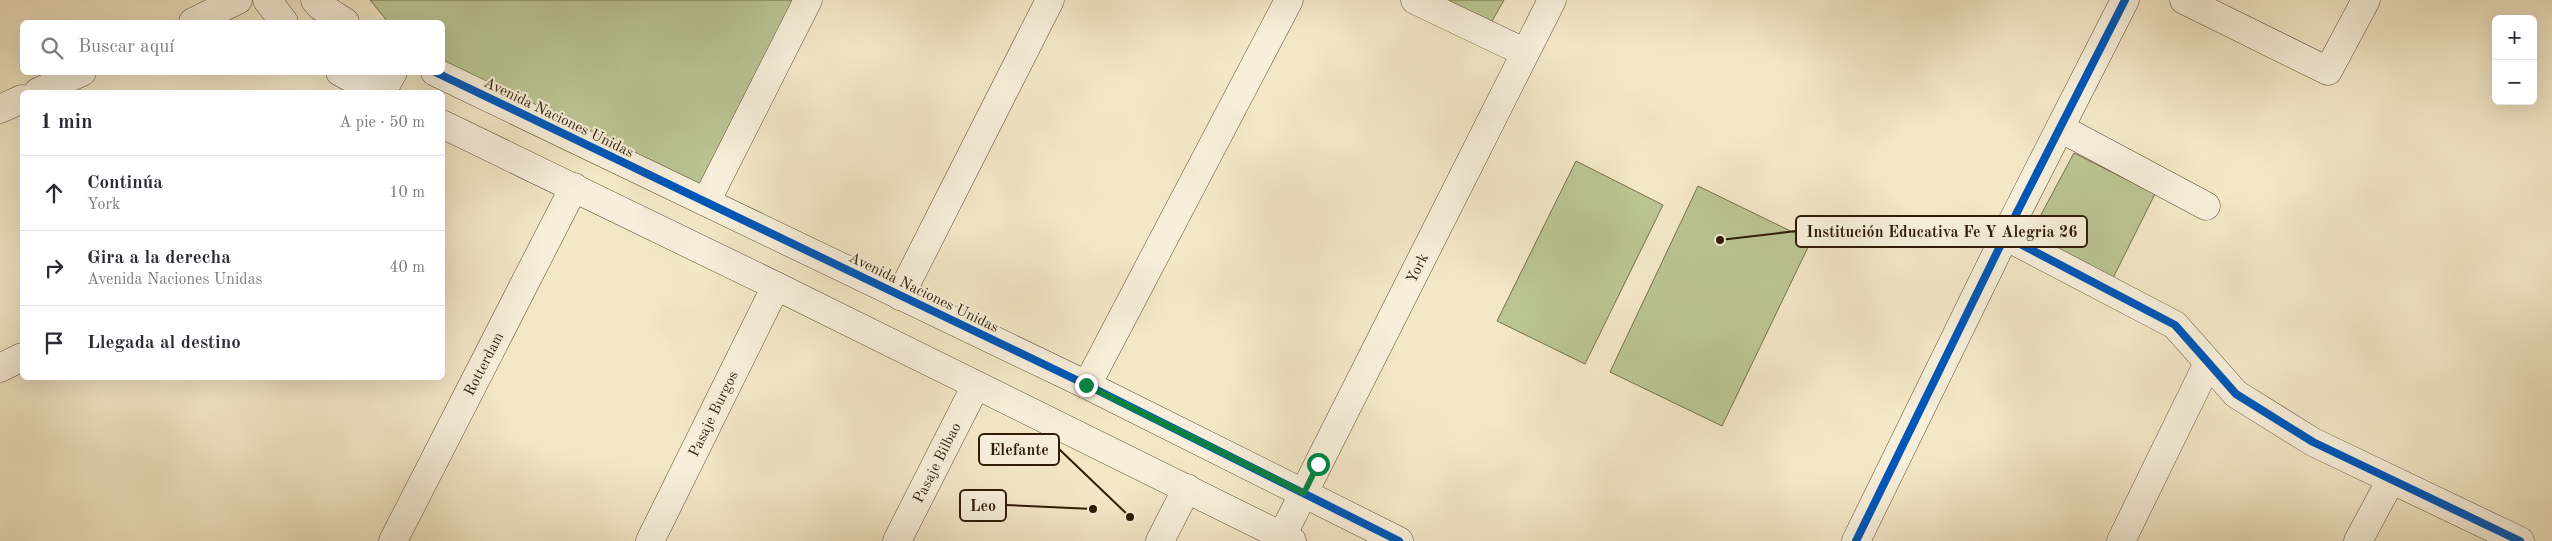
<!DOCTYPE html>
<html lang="es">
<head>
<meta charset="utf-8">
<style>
	body { margin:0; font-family:"Old Standard TT",serif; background:#f2f2f3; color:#2b2b33 }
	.controls { position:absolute; right:15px; top:15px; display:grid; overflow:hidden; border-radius:8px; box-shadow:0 5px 20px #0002 }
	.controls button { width:45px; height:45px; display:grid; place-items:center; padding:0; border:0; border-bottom:1px solid #e1e1e2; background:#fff; color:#2b2b33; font:25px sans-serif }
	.stop { position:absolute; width:15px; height:15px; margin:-11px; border:4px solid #0b8043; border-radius:50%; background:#fff }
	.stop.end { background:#0b8043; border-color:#fff; box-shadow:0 1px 5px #0008 }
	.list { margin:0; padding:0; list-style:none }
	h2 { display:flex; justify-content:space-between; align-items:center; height:65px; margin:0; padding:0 20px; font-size:21px }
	h2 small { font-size:16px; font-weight:400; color:#7c7c81 }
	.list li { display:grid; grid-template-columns:32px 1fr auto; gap:15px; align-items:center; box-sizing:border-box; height:75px; padding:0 20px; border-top:1px solid #e1e1e2 }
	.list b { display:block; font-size:19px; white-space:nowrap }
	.list p { margin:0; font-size:16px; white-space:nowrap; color:#7c7c81 }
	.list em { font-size:16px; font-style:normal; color:#7c7c81 }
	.icon { flex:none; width:28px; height:28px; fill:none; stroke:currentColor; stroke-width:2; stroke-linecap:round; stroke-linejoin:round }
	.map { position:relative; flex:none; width:2552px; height:541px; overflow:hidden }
	.search { position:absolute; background:#fff; box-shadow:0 5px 20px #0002; left:20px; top:20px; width:425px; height:55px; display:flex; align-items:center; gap:12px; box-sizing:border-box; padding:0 18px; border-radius:8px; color:#7c7c81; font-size:19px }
	.panel { position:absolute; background:#fff; box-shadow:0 5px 20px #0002; left:20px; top:90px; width:425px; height:290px; border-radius:8px }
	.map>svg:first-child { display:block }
	.green { fill:#bbc594; stroke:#76704c }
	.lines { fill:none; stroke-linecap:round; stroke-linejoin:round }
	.minor-casing { stroke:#614e35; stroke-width:29 }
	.tertiary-casing { stroke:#614e35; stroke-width:29 }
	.minor { stroke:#f7efda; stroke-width:28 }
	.tertiary { stroke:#f7efda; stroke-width:28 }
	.cycleway-casing { stroke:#f7efda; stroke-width:11 }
	.cycleway { stroke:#0057b8; stroke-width:8 }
	.route { stroke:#0b8043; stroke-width:6 }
	.labels { text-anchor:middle; stroke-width:4.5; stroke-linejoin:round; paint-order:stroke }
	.street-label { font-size:15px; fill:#301b05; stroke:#f7efda }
	.leader { fill:none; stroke:#301b05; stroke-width:2 }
	.callout-dot { fill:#301b05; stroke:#f7efda; stroke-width:2 }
	.callout { fill:#f7efda; stroke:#301b05; stroke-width:2 }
	.callout-label { font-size:16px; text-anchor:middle; font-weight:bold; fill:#301b05 }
</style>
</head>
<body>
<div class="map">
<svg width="2552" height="541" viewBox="0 0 2552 541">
	<rect width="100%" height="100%" fill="#f3e7c6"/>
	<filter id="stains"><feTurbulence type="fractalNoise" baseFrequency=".004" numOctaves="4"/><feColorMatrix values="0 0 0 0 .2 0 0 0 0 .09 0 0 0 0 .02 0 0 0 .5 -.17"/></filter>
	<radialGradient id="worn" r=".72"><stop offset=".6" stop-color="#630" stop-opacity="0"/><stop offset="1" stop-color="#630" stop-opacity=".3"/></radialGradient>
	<g class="green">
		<path d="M370,0H805L710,190L443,62L442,22H388Z"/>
		<path d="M1429,0H1504L1488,28Z"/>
		<path d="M2074,153L2155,194L2111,282L2028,239Z"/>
		<path d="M1576,161L1663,205L1585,364L1497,321Z"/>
		<path d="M1698,186L1811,241L1722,426L1610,372Z"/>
	</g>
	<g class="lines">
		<g class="minor-casing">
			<g id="minor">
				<path d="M1415,0L1524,52"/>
				<path d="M2184,0L2328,71L2366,0"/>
				<path d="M193,22L238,0"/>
				<path d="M38,92L82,72"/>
				<path d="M382,92L393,72"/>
				<path d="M0,109L22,99"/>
				<path d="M2060,128L2206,206"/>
				<path d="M706,202L808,0"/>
				<path d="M2005,236L2175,325L2236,394L2313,442L2520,541"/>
				<path d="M900,296L1050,0"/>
				<path d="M0,368L22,357"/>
				<path d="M1087,385L1289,0"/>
				<path id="s1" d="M1282,536L1552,0"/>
				<path id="s2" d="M393,541L574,187"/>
				<path id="s3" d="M650,541L776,286"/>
				<path id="s4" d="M897,541L976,385"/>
				<path d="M1160,541L1187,488"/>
				<path d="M1856,541L2005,236L2125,0"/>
				<path d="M2121,541L2208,363"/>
				<path d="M2358,541L2391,480"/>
			</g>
		</g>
		<g class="tertiary-casing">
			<g id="tertiary">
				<path d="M267,0L284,22"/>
				<path d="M315,0L320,6L345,22"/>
				<path d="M340,72L377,92"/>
				<path d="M435,72L1087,385L1399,541"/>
				<path d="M442,124L776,286L1292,541"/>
			</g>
		</g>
		<use href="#minor" class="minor"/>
		<use href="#tertiary" class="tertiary"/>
		<g class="cycleway-casing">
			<g id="cycleway">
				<path d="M435,72L1087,385L1399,541"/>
				<path d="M2005,236L2175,325L2236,394L2313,442L2520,541"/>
				<path d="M1856,541L2005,236L2125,0"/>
			</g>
		</g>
		<use href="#cycleway" class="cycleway"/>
	</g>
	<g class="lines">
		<path class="route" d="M1086,385L1304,493L1318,464"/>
	</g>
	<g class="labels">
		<g class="street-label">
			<text transform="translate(559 117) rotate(26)" y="5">Avenida Naciones Unidas</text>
			<text dy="5" stroke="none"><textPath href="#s1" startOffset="300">York</textPath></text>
			<text transform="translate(924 292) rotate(26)" y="5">Avenida Naciones Unidas</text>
			<text dy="5" stroke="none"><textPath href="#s2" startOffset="199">Rotterdam</textPath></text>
			<text dy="5" stroke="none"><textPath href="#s3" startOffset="142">Pasaje Burgos</textPath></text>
			<text dy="5" stroke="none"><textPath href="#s4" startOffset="88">Pasaje Bilbao</textPath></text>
		</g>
	</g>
	<path class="leader" d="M1720 240L1796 231M1130 517L1059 449M1093 509L1006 505"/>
	<g class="callout-dot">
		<circle cx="1720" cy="240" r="5"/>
		<circle cx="1130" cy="517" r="5"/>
		<circle cx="1093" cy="509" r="5"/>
	</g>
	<g class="callout">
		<rect x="1796" y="216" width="291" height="31" rx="5"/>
		<rect x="979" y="434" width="80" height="31" rx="5"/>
		<rect x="960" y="490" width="46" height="31" rx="5"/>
	</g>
	<g class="callout-label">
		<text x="1942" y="237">Institución Educativa Fe Y Alegria 26</text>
		<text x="1019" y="455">Elefante</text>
		<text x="983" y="511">Leo</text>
	</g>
	<rect width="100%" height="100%" filter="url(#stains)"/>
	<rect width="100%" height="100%" fill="url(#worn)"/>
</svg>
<div class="controls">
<button>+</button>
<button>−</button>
</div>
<div class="stop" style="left:1318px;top:464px"></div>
<div class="stop end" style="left:1086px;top:385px"></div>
<div class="search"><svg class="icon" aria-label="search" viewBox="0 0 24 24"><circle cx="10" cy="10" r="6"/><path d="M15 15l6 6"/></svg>Buscar aquí</div>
<section class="panel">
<h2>1 min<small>A pie · 50 m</small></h2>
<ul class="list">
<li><svg class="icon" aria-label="ahead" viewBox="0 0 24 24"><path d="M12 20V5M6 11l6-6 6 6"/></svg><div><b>Continúa</b><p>York</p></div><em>10 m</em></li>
<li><svg class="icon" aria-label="right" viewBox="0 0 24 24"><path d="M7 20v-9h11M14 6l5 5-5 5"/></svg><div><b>Gira a la derecha</b><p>Avenida Naciones Unidas</p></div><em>40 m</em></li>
<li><svg class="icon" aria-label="arrive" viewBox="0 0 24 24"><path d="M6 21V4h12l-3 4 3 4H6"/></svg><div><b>Llegada al destino</b></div></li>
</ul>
</section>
</div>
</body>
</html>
